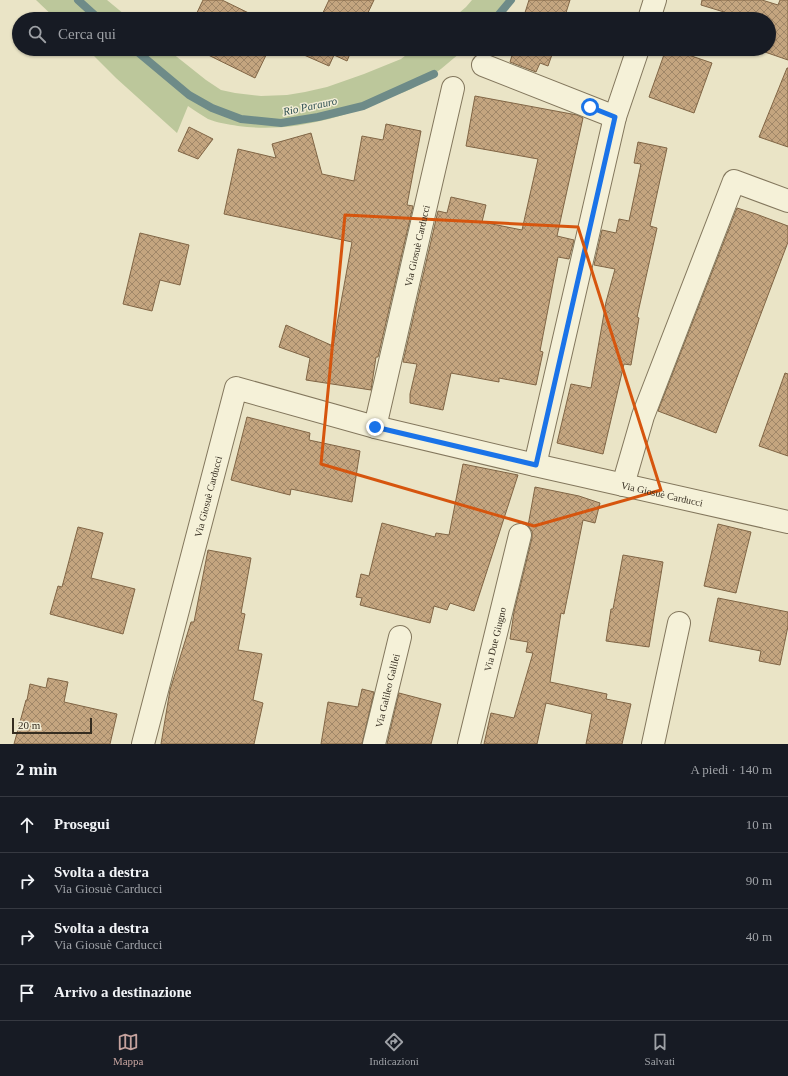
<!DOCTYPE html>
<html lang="it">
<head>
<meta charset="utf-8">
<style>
	body { margin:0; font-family:Georgia,serif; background:#20242c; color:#f1f3f6 }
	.scale { position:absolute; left:12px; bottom:10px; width:80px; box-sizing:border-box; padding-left:4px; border:2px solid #352d20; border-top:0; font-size:11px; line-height:14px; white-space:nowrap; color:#352d20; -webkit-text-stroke:3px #f2edd5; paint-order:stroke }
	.stop { position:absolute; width:12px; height:12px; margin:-9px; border:3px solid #1a73e8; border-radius:50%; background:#fff }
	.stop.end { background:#1a73e8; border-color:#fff; box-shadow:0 1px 4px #0008 }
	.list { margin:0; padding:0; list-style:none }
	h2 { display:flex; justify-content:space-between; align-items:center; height:52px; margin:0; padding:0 16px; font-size:17px }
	h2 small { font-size:13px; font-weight:400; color:#9ea1a6 }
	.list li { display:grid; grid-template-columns:26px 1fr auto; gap:12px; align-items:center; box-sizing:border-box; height:56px; padding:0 16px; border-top:1px solid #363941 }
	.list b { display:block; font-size:15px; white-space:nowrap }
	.list p { margin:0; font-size:13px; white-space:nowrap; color:#9ea1a6 }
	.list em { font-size:13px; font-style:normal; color:#9ea1a6 }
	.icon { flex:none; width:22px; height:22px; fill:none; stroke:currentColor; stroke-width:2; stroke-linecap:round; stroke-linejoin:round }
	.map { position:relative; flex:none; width:788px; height:744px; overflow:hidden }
	.search { position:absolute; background:#171b24; box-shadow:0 1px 3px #0004; left:12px; right:12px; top:12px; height:44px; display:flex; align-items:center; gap:10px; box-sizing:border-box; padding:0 14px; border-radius:22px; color:#9ea1a6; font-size:15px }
	.sheet { height:276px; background:#171b24 }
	nav { display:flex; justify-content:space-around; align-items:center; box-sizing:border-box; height:56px; border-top:1px solid #363941; background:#171b24; font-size:11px; color:#9ea1a6 }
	nav a { display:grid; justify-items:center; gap:2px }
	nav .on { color:#c4a29e }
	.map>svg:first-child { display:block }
	.grass { fill:#bcc79b }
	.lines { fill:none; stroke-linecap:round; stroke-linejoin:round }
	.stream { stroke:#6e8b88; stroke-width:8 }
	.building { fill:url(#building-cross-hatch); stroke:#806545 }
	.minor-casing { stroke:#83775d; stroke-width:24 }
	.minor { stroke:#f5f1d8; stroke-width:22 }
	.route { stroke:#1a73e8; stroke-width:5 }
	.marked { fill:none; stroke:#d6550e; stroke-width:3; stroke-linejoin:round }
	.labels { text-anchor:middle; stroke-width:3; stroke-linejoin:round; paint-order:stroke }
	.street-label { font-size:10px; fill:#352d20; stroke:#f2edd5 }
	.water-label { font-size:11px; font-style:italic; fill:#305153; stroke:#f2edd5 }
</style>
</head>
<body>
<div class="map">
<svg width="788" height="744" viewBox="0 0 788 744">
	<defs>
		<pattern id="building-cross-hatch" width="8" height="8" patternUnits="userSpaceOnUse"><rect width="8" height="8" fill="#c4a57f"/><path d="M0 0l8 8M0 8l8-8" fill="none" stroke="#a08768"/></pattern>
	</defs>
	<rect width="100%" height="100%" fill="#eae4c6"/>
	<g class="grass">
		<path d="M36,0H107L130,19H56Z"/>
		<path d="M472,0H513L498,19H452L466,7Z"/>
		<path d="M87,49H167L206,80L221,90L235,93L261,96L287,95L305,92L327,87L364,74L401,59L414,49H465C449,62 434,76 416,86C409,91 400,93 391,97C342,118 292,133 238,126C228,124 217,123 208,119C201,115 194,110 188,106L177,133L116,78Z"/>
	</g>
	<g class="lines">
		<g class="stream">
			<path d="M78,0L99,19"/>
			<path d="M495,19L511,0"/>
			<path d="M134,49L189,95L212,108L241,119L281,123L318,117L363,106L434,74"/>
		</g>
	</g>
	<g class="building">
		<path d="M203,0H222L261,19H194Z"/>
		<path d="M329,0H374L365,19H320Z"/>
		<path d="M529,0H570L564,19H523Z"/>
		<path d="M702,0H762L778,5L780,0H788V60L762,51V49H769V30L770,26H769V19H747L701,5Z"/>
		<path d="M196,49H269L255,78Z"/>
		<path d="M306,49H352L347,61L334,55L329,66L304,55Z"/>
		<path d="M514,49H554L548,66L540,63L536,72L510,62Z"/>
		<path d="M666,49H671L712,63L694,113L649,97Z"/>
		<path d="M787,68H788V147L759,137Z"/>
		<path d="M475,96L577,115L583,118L557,236L574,240L569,259L558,257L540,351L543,352L536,385L499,378V382L451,373L443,410L410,403V394L417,364L403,362L438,211L447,213L451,197L486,205L482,222L522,230L538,159L466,146Z"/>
		<path d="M386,124L421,131L407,205L413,206L378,357H376L371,390L306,380L310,358L279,347L286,325L333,346L352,242L224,214L238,149L276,158L272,144L311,133L322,174L354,181L362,136L383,140Z"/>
		<path d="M189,127L213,139L198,159L178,151Z"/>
		<path d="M638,142L667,148L650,226L657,228L637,317L639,318L631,365L624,364L603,454L557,443L571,384L591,388L606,302L615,269L594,265L602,230L616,233L619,219L629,221L641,164L634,163Z"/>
		<path d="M737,208L756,214L788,226V242L716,433L658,411Z"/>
		<path d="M140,233L189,245L180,285L160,280L152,311L123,304Z"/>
		<path d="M785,373L788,374V456L759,446Z"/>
		<path d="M247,417L310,433L309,440L360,451L352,502L291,489L290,495L231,480Z"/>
		<path d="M463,464L518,475L474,611L450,603L447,610L434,606L430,623L360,605L362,598L356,597L361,574L369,576L382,523L435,537L436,533L449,535Z"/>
		<path d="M535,487L579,496L600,503L595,523L583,520L564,614L561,613L550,682L607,694L606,699L631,704L622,744H586L592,714L546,703L537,744H484L491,713L514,718L533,653L526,652L528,642L510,639L514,612L532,538V531L528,526Z"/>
		<path d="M718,524L751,532L736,593L704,586Z"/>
		<path d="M78,527L103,533L91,578L135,589L123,634L50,614L58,586L62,587Z"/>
		<path d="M208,550L251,558L241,613L245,614L238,650L262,654L253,700L263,703L254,744H161L170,690L191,622H194Z"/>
		<path d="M623,555L663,562L649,647L606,641L611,609H613Z"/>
		<path d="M718,598L788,612V626L780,665L759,661L761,651L709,641Z"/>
		<path d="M48,678L68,682L64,702L117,714L110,744H14L26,700H27L30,684L46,688Z"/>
		<path d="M362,689L374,692L362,744H321L328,702L358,707Z"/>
		<path d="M399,693L441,704L431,744H387Z"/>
	</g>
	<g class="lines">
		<g class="minor-casing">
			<g id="minor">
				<path d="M649,19L655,0"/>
				<path d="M483,65L615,117"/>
				<path id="s1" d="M375,427L453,88"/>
				<path d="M535,465L615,117L638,49"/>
				<path d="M623,485L643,416L734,181L788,201"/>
				<path id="s2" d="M143,744L236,388L375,427L535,465L788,522"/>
				<path id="s3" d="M374,744L400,637"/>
				<path id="s4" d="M469,744L520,535"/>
				<path d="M653,744L679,623"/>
			</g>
		</g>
		<use href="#minor" class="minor"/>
	</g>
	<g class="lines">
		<path class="route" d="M375,427L536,465L615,117L590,107"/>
	</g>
	<path class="marked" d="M345,215L578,227L661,490L534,526L321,464Z"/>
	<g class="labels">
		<g class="street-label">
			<text dy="4" stroke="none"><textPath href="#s1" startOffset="186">Via Giosuè Carducci</textPath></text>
			<text dy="4" stroke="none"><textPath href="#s2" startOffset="807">Via Giosuè Carducci</textPath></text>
			<text dy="4" stroke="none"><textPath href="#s2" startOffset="256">Via Giosuè Carducci</textPath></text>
			<text dy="4" stroke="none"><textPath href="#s4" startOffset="108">Via Due Giugno</textPath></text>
			<text dy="4" stroke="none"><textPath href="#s3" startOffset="55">Via Galileo Galilei</textPath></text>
		</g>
		<g class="water-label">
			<text transform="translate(310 106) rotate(-12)" y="4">Rio Parauro</text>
		</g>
	</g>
</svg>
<div class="scale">20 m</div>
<div class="stop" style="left:590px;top:107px"></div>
<div class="stop end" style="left:375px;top:427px"></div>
<div class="search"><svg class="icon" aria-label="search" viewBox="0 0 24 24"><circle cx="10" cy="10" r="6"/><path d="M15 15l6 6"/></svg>Cerca qui</div>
</div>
<section class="sheet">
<h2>2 min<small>A piedi · 140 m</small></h2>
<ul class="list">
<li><svg class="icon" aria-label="ahead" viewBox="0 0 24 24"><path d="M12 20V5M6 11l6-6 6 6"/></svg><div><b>Prosegui</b></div><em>10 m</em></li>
<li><svg class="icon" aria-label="right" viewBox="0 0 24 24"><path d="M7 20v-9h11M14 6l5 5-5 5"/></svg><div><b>Svolta a destra</b><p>Via Giosuè Carducci</p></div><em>90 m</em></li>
<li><svg class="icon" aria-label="right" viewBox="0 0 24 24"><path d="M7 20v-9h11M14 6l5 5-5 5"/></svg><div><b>Svolta a destra</b><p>Via Giosuè Carducci</p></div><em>40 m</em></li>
<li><svg class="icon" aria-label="arrive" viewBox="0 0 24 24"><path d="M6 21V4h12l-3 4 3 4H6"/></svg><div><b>Arrivo a destinazione</b></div></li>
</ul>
</section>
<nav>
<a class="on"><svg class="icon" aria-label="map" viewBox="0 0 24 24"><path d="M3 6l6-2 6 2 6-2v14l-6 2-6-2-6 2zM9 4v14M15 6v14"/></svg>Mappa</a>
<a><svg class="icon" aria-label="directions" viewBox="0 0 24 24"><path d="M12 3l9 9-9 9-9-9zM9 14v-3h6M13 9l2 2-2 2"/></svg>Indicazioni</a>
<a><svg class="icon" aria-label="saved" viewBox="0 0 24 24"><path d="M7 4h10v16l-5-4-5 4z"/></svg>Salvati</a>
</nav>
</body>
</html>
